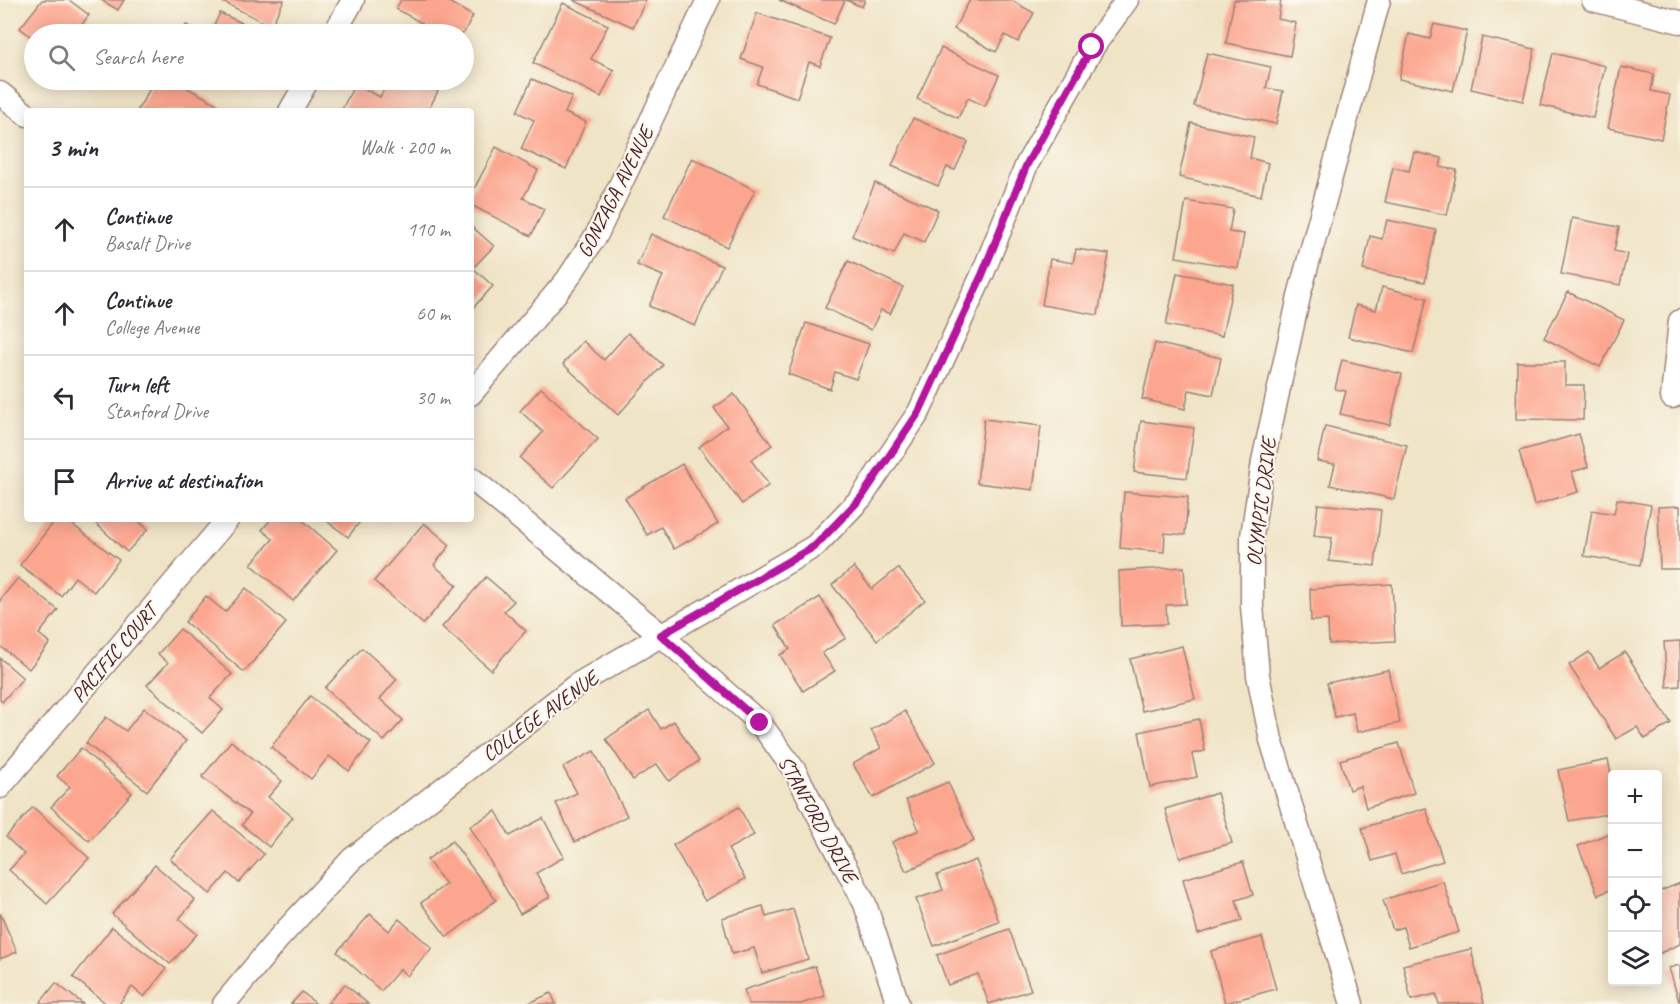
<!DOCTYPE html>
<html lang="en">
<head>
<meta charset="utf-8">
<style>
	body { margin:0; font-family:Caveat,sans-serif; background:#f2f2f3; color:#2b2b33 }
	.controls { position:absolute; right:18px; bottom:18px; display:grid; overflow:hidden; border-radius:6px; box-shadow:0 3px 15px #0003 }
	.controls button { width:54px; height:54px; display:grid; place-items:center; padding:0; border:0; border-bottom:2px solid #e1e1e2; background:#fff; color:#2b2b33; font:30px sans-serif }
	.stop { position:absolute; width:18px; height:18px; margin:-14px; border:4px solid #b5179e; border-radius:50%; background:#fff }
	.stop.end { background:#b5179e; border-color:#fff; box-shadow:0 2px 6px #0008 }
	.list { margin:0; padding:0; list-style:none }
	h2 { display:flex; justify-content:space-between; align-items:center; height:78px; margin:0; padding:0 24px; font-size:26px }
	h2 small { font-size:20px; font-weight:400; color:#7c7c81 }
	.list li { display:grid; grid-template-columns:39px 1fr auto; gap:18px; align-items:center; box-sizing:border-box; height:84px; padding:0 24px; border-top:2px solid #e1e1e2 }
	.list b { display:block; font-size:22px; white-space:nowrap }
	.list p { margin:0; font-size:20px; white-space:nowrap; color:#7c7c81 }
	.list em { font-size:20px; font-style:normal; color:#7c7c81 }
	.icon { flex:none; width:33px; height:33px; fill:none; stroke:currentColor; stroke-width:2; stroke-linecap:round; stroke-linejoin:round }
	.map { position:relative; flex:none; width:1680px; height:1004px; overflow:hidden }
	.search { position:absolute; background:#fff; box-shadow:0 3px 15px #0003; left:24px; top:24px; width:450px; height:66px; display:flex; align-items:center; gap:15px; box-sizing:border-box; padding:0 21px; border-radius:33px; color:#7c7c81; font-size:22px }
	.panel { position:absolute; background:#fff; box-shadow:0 3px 15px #0003; left:24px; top:108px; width:450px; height:414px; border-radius:6px }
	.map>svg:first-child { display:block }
	.building { fill:#fca68f }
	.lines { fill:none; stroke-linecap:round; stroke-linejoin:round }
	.street-casing { stroke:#9d8278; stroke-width:25 }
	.street { stroke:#fff; stroke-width:22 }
	.route { stroke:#b5179e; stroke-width:8 }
	.labels { text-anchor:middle; stroke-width:4.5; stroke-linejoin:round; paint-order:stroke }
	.street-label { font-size:21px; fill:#4a1f2b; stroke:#fbf7ec }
</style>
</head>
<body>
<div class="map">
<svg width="1680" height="1004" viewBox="0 0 1680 1004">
	<rect width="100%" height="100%" fill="#fbf7ec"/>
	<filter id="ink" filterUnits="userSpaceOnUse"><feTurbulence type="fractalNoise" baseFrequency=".0167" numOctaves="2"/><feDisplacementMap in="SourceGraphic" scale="12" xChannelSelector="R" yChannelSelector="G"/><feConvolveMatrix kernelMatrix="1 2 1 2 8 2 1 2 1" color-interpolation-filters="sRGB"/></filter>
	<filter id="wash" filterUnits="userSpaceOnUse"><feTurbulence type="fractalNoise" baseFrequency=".008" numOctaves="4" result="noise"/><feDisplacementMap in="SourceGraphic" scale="24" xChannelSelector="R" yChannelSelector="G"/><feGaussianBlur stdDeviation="1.35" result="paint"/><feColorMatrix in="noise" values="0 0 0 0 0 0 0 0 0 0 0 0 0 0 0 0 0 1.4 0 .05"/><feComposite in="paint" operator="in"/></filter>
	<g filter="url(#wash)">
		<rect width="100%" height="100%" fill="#f0e4c6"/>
		<g id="blocks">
			<g class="building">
				<path d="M42,0H69L89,15L75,34H34V39L20,28Z"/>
				<path d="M101,0H124L118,10Z"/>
				<path d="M219,0H284L271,26Z"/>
				<path d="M401,0H445L473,16L463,34H416L422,23L396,9Z"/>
				<path d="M573,0H646L633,27Z"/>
				<path d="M779,0H845L834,24Z"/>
				<path d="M846,0H865L862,7Z"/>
				<path d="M970,0H1011L1034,13L1018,42L1005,35L996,52L954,29Z"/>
				<path d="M1234,0H1281L1278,19L1296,23L1290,56L1226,43Z"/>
				<path d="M563,3L608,25L591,59L614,70L601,97L533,63Z"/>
				<path d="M220,13L262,32L261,34H210Z"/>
				<path d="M757,13L830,38L820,66L809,62L797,98L757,84L763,67L741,59Z"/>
				<path d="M1434,24L1467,31L1453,91L1399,79L1409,34L1430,39Z"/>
				<path d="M186,25L207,34H182Z"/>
				<path d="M1482,37L1535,49L1523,101L1471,89Z"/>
				<path d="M941,48L999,75L985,106L968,98L958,118L917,99Z"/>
				<path d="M1207,53L1271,67L1266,88L1283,91L1276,124L1194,106Z"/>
				<path d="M1553,53L1605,66L1593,118L1540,105Z"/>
				<path d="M1621,67L1654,74L1651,91L1670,95L1661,139L1608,128Z"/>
				<path d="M532,79L572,97L565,113L586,122L566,169L521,149L534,120L517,112Z"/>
				<path d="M155,80H173L219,105L216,111H137Z"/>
				<path d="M389,80H416L438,91L428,111H341L355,84L380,97Z"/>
				<path d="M913,118L968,142L955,170L947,167L938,186L892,166Z"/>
				<path d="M1191,123L1254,137L1250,158L1268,163L1261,196L1179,177Z"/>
				<path d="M496,147L538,170L523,198L544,209L531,236L471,205V195Z"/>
				<path d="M1414,152L1442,158L1440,167L1457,170L1447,215L1385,202L1393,167L1409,171Z"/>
				<path d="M692,158L755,190L727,247L664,216Z"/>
				<path d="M875,183L938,210L924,242L904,233L894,254L852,236Z"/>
				<path d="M1186,201L1233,209L1229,232L1244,234L1238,268L1176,257Z"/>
				<path d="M1572,218L1619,227L1614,251L1627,254L1620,285L1561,274Z"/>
				<path d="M1387,220L1436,230L1425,282L1363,270L1370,236L1382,239Z"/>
				<path d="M471,226L494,246L473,268L493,286L472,309Z"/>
				<path d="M651,234L722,266L695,326L649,306L663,276L637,265Z"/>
				<path d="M1076,249L1109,254L1098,315L1042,305L1050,259L1073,263Z"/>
				<path d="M848,261L903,287L890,314L881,310L871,330L825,308Z"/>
				<path d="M1177,273L1233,284L1222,336L1166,325Z"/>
				<path d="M1382,287L1427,298L1413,353L1348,337L1356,305L1376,310Z"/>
				<path d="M1568,292L1624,320L1600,367L1544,338Z"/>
				<path d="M806,323L869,344L856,379L835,372L830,389L788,374Z"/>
				<path d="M628,333L663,365L618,415L563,364L583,341L604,360Z"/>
				<path d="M1155,343L1221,358L1213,395L1189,390L1185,409L1142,399Z"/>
				<path d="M1342,360L1402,374L1390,425L1340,414L1346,391L1335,389Z"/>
				<path d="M1517,362H1565V385H1584L1583,420L1516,419Z"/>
				<path d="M541,388L598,439L553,488L520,458L543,432L520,411Z"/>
				<path d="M734,394L772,445L751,460L769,485L742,504L699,447L727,426L714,408Z"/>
				<path d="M984,419L1041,426L1033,490L977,483Z"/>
				<path d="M1141,421L1194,428L1187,478L1134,472Z"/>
				<path d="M1325,426L1407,445L1394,499L1330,485L1335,464L1317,461Z"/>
				<path d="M1579,434L1588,467L1572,472L1578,492L1534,505L1519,451Z"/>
				<path d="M682,464L718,524L674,549L661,527L647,535L625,498Z"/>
				<path d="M1124,492L1188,497L1185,535L1165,533L1164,552L1120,548Z"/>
				<path d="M1617,499L1651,505L1640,565L1584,556L1592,510L1614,514Z"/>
				<path d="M1318,504L1381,510L1375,566L1329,561L1332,538L1314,536Z"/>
				<path d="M1680,506V569H1660L1658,507Z"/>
				<path d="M56,519H65L119,560L94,592L75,577L61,596L20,565Z"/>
				<path d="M91,519H136L148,529L127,552Z"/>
				<path d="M271,519H301L337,550L293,601L251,564L273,539L262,530Z"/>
				<path d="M324,519H362L348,537Z"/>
				<path d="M424,523L450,545L434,565L457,585L423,624L374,581Z"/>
				<path d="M854,567L872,589L898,568L925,600L877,640L832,585Z"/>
				<path d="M1184,567L1186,604L1166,605L1167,624L1121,626L1119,571Z"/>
				<path d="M486,577L514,601L504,611L526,631L491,670L442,627Z"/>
				<path d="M18,578L58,610L39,634L50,643L29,669L0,646V600Z"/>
				<path d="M1392,584L1395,641L1329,644L1328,620L1311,621L1310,589Z"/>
				<path d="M246,588L286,623L244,672L185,622L206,596L225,612Z"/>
				<path d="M820,597L846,638L822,653L835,671L803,691L780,655L790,649L775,625Z"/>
				<path d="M180,629L232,674L210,698L223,710L202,733L147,685L168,663L158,654Z"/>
				<path d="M1680,641V686L1667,687L1664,642Z"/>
				<path d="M1182,646L1195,699L1142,711L1130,659Z"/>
				<path d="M362,648L397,679L380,699L403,720L384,741L325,688Z"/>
				<path d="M1589,652L1599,668L1625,652L1671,723L1645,739L1637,727L1616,739L1569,665Z"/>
				<path d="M0,658L23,678L2,702L0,700Z"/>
				<path d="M1388,670L1400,723L1357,732L1353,713L1335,717L1327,683Z"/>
				<path d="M310,696L371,743L349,771L329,756L311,779L271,747Z"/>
				<path d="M144,708L186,741L147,791L86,743L106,717L126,731Z"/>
				<path d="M649,710L661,729L674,721L699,761L669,781L657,764L633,780L606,739Z"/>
				<path d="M905,711L935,763L873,798L853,764L881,748L871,730Z"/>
				<path d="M1199,719L1205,751L1192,754L1197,777L1150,787L1139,732Z"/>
				<path d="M231,741L282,781L268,797L293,817L269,847L242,825L250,814L202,777Z"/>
				<path d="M1399,743L1414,793L1366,808L1360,786L1349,790L1340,760Z"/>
				<path d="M81,748L132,793L89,841L51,807L70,787L57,776Z"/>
				<path d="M594,751L627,816L575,842L556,803L577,793L563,767Z"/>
				<path d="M1608,760L1612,779V813L1569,821L1558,770Z"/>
				<path d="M948,782L974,841L906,871L892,842L919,830L906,800Z"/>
				<path d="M1217,793L1232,843L1180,858L1165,809Z"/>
				<path d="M33,807L89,858L47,904L9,870L24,854L6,837Z"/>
				<path d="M739,807L754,835L728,849L745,879L705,901L673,845Z"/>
				<path d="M1426,808L1443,861L1401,874L1395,854L1372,861L1362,828Z"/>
				<path d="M213,811L264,854L239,883L228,873L210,894L170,859Z"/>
				<path d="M496,811L510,836L543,818L564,857L536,873L550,897L520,914L470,826Z"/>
				<path d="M1612,832V889L1598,895L1578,846Z"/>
				<path d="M452,841L496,900L447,937L421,903L446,884L427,860Z"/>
				<path d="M976,860L999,922L934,946L916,899L943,890L937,875Z"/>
				<path d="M1243,862L1253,895L1236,900L1242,921L1198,934L1183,879Z"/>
				<path d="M155,865L195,900L179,919L197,934L170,964L112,914Z"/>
				<path d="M1443,881L1459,932L1409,947L1403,927L1393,930L1383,900Z"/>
				<path d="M1680,883V944L1658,954V892Z"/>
				<path d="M763,906L766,917L793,909L808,959L762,973L754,948L732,954L722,918Z"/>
				<path d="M0,913L17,952L0,959Z"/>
				<path d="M370,914L389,931L399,919L432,948L407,976L400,969L381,991L337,952Z"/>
				<path d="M112,927L166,969L144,997L132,987L119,1004H107L73,977Z"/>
				<path d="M1009,929L1031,990L989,1004L978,974L948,985L937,955Z"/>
				<path d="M1262,937L1276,989L1225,1003L1211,951Z"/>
				<path d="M1471,949L1484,1003L1439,1004L1436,994L1411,1000L1403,965Z"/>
				<path d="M1680,965V1001H1679L1669,968Z"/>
				<path d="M815,966L825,996L801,1004H749L744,990Z"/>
				<path d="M56,983L83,1004H39Z"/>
				<path d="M345,984L368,1004H327Z"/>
				<path d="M302,992L316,1004H291Z"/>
				<path d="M551,993L556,1004H527Z"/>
			</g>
		</g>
	</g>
	<g filter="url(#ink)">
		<use href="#blocks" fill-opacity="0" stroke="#9d8278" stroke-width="1.5"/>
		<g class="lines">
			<g class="street-casing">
				<g id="street">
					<path d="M1593,0L1680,22"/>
					<path d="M334,34L353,0"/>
					<path d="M0,93L27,115"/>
					<path d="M290,111L308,80"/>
					<path d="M471,394L567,280L597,234L708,0"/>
					<path d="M1672,397L1680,321"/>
					<path d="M471,478L661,635L760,723L795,771L865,904L898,1004"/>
					<path d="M0,787L228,519"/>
					<path d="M224,1004L278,939L352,859L578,684L815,546L861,498L919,412L982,275L1027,164L1093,47L1127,0"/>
					<path d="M1352,1004L1271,740L1258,675L1252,606V536L1263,461L1300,292L1379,0"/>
				</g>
			</g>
			<use href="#street" class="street"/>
		</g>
	</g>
	<g class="lines" filter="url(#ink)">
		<path class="route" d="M760,723L661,635L815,546L861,498L919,412L982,275L1027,164L1092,47"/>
	</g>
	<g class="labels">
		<g class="street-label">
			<text transform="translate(615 192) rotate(-63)" y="7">GONZAGA AVENUE</text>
			<text transform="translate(1261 502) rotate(-83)" y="7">OLYMPIC DRIVE</text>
			<text transform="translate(114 653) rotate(-50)" y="7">PACIFIC COURT</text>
			<text transform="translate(540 716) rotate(-36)" y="7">COLLEGE AVENUE</text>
			<text transform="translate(818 819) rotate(61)" y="7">STANFORD DRIVE</text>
		</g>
	</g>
</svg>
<div class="controls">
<button>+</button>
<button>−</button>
<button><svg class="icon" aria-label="locate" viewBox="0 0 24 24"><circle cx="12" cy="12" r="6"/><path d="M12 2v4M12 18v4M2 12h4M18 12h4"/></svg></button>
<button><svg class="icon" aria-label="layers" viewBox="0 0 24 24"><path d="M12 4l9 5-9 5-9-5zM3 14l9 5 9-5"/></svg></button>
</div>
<div class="stop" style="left:1092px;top:47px"></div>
<div class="stop end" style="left:760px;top:723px"></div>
<div class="search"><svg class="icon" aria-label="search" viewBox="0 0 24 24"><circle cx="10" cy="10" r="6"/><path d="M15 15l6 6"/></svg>Search here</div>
<section class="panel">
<h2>3 min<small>Walk · 200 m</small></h2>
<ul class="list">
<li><svg class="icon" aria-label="ahead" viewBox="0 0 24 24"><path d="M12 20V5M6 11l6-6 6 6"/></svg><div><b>Continue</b><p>Basalt Drive</p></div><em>110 m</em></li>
<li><svg class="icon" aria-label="ahead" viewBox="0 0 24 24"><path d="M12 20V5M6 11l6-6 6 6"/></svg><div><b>Continue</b><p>College Avenue</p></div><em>60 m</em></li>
<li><svg class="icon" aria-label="left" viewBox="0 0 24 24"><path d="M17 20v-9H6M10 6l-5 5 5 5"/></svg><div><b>Turn left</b><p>Stanford Drive</p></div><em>30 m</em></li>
<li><svg class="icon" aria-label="arrive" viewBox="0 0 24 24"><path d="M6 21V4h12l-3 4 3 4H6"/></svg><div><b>Arrive at destination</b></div></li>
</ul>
</section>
</div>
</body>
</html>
